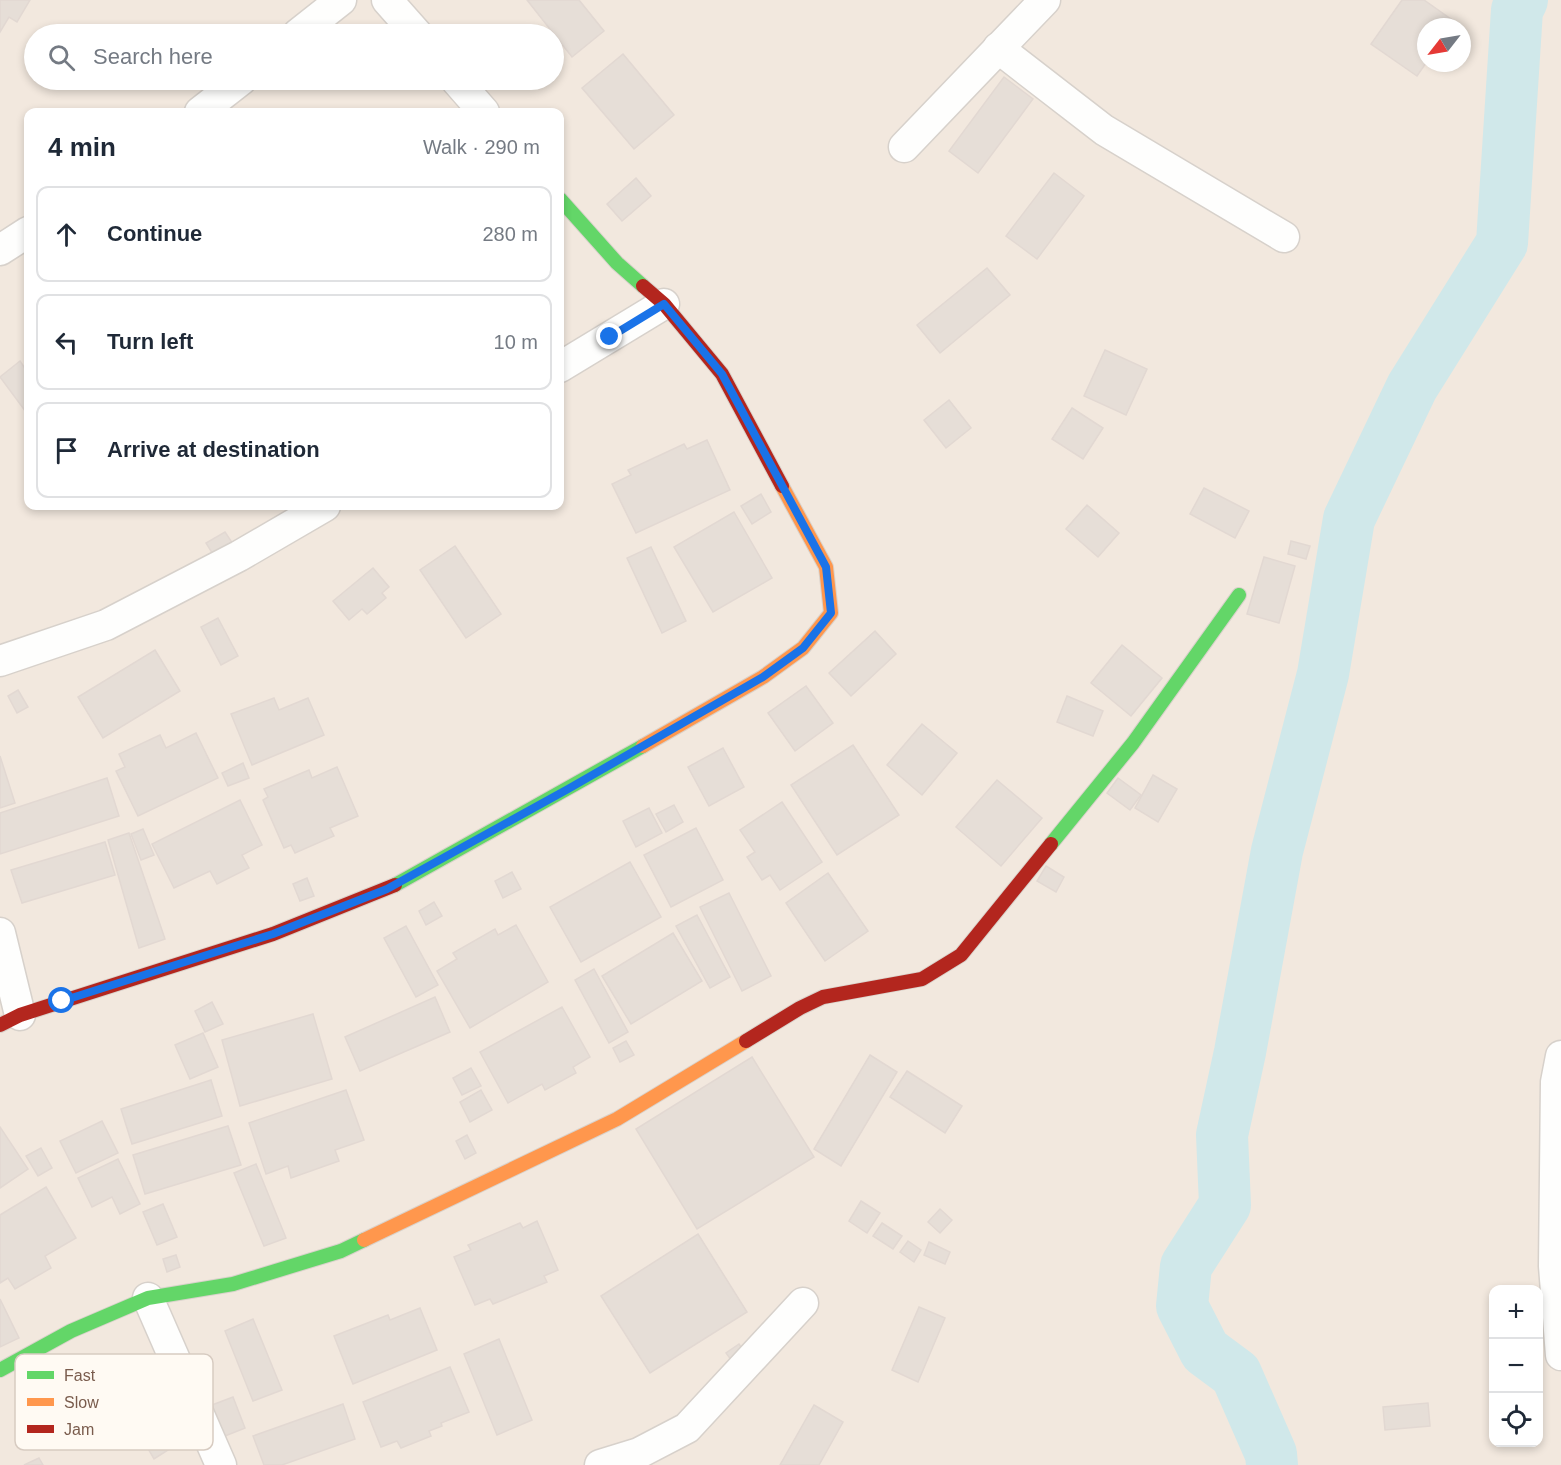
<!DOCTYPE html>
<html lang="en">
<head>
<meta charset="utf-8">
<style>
	body { margin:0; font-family:Arial,sans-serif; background:#f2f2f3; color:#1f2937 }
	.controls { position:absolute; right:18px; bottom:18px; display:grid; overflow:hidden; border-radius:12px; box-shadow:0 3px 9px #0003 }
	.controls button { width:54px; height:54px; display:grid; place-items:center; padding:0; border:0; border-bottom:2px solid #e0e1e3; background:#fff; color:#1f2937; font:30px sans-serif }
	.compass { position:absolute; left:1417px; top:18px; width:54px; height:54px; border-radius:50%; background:#fff; box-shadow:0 3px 9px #0003; rotate:239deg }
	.stop { position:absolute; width:18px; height:18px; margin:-14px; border:4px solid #1a73e8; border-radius:50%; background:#fff }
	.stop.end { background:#1a73e8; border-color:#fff; box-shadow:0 2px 6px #0008 }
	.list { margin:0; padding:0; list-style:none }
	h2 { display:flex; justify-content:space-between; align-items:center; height:78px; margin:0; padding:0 24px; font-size:26px }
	h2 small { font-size:20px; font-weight:400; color:#747a83 }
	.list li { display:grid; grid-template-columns:39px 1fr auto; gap:18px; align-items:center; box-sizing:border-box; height:96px; margin:0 12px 12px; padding:0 12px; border:2px solid #e0e1e3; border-radius:12px }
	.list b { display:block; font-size:22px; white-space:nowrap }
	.list em { font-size:20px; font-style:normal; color:#747a83 }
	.icon { flex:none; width:33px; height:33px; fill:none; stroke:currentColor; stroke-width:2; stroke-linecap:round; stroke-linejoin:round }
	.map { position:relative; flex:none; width:1561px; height:1465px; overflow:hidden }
	.search { position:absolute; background:#fff; box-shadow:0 3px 9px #0003; left:24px; top:24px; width:540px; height:66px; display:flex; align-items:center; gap:15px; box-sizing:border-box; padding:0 21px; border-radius:33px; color:#747a83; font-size:22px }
	.panel { position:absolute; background:#fff; box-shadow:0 3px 9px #0003; left:24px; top:108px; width:540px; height:402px; border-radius:12px }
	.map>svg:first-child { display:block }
	.residential { fill:#f2e8de; fill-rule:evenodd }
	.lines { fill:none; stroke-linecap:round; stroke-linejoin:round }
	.river { stroke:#d0e8ea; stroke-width:52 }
	.building { fill:#e6ded7; stroke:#e2d8d2; stroke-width:1.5 }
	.street-casing { stroke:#d7d1cb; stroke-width:33 }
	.fast-casing { stroke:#d9d2cb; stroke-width:16 }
	.slow-casing { stroke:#d9d2cb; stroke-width:16 }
	.jam-casing { stroke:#d9d2cb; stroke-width:16 }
	.street { stroke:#fefefd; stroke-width:30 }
	.fast { stroke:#63d668; stroke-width:14 }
	.slow { stroke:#ff974d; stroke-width:14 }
	.jam { stroke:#b3261e; stroke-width:14 }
	.route { stroke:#1a73e8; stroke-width:8 }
	.key { fill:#fffaf3; stroke:#d7cbc1; stroke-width:1.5 }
	.key-label { font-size:16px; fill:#7a5c4d }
</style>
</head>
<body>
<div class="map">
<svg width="1561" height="1465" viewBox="0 0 1561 1465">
	<rect width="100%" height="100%" fill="#f9f5f0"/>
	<path class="residential" d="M0,0H1561V1465H0ZM1426,27H1462V63H1426ZM34,34H554V80H34ZM28,112H560V506H28ZM1494,1290H1538V1442H1494Z"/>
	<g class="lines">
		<path class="river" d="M1272,1465L1271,1454L1236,1374L1205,1351L1182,1306L1186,1266L1225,1205L1222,1135L1240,1052L1277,851L1323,674L1349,519L1412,387L1502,243L1517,10L1522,0"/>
	</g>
	<g class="building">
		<path d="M0,0H30L17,22L9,17L0,32Z"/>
		<path d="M527,0H579L604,31L572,57Z"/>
		<path d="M1402,0H1424L1455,22L1451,27H1426V63L1417,76L1371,44Z"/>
		<path d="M623,54L674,115L634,149L582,88Z"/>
		<path d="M1004,77L1033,99L978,173L949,151Z"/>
		<path d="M1054,173L1084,196L1037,259L1006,236Z"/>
		<path d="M636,178L651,196L622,221L607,204Z"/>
		<path d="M987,268L1010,295L940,353L917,325Z"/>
		<path d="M1105,350L1147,369L1126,415L1084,396Z"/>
		<path d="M20,361L28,373V410L26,412L0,377Z"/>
		<path d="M949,400L971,428L946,448L924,420Z"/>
		<path d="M1072,408L1103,428L1083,459L1052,439Z"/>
		<path d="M707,440L730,490L636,533L612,484L631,475L628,470L684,444L687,449Z"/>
		<path d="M1204,488L1249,511L1235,538L1190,514Z"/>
		<path d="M761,494L771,512L752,524L741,506Z"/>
		<path d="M1087,505L1119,533L1098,557L1066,529Z"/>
		<path d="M734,512L772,578L713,612L674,547Z"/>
		<path d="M225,532L233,544L214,556L206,543Z"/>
		<path d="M1291,541L1310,546L1306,559L1288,554Z"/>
		<path d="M455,546L501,614L466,638L420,570Z"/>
		<path d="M651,547L686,621L662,633L627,558Z"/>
		<path d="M1264,557L1295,566L1279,623L1247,614Z"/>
		<path d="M373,568L389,587L382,593L386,598L367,614L362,609L349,620L333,601Z"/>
		<path d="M218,618L238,656L221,665L201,627Z"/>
		<path d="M875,631L896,654L851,696L829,673Z"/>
		<path d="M1122,645L1162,678L1131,716L1091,683Z"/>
		<path d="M155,650L180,691L103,738L78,697Z"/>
		<path d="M806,686L833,723L795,751L768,713Z"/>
		<path d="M18,690L28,707L17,713L8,696Z"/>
		<path d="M1067,696L1103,711L1093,736L1057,722Z"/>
		<path d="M274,698L279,710L308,698L324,735L252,765L231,714Z"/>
		<path d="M922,724L957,753L922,795L887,765Z"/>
		<path d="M196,733L218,778L138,816L116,771L125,767L119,754L160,735L166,748Z"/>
		<path d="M853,745L899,815L837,855L791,785Z"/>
		<path d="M723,748L744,787L709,806L688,767Z"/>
		<path d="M0,756L15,803L0,808Z"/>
		<path d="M243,763L249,778L228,786L222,773Z"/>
		<path d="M337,767L358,816L330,828L334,836L295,853L291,845L284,848L263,800L268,797L264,789L309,770L312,778Z"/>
		<path d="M1153,775L1177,789L1158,822L1135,808Z"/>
		<path d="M107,778L119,816L0,854V813Z"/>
		<path d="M1118,778L1141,795L1130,810L1107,793Z"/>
		<path d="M997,780L1042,818L1001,866L956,827Z"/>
		<path d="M240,800L262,845L242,855L249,868L217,884L210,871L174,888L152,844Z"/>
		<path d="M782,802L822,862L780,890L770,875L762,880L747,857L755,852L740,830Z"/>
		<path d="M674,805L683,822L666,832L656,814Z"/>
		<path d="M649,808L662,833L636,847L623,821Z"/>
		<path d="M696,828L723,880L671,907L644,855Z"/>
		<path d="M143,829L154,855L141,860L131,834Z"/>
		<path d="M129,833L165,939L139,948L108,840Z"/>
		<path d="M105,842L115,875L22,903L11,870Z"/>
		<path d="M630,862L661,917L581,962L550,907Z"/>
		<path d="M1046,866L1064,877L1056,892L1037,881Z"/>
		<path d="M512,872L521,889L503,898L495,881Z"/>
		<path d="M828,873L868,931L825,961L786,903Z"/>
		<path d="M307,878L314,896L300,901L293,884Z"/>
		<path d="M729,893L771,976L742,991L700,907Z"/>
		<path d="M434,902L442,916L426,925L419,911Z"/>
		<path d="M697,915L730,977L710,988L676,926Z"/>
		<path d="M516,925L548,982L470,1028L437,971L457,959L453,953L495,929L498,935Z"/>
		<path d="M406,926L438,985L416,997L384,938Z"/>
		<path d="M673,933L702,981L631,1024L602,976Z"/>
		<path d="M594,969L628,1032L609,1043L575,980Z"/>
		<path d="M435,997L450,1032L360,1071L345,1037Z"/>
		<path d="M212,1002L223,1024L205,1032L195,1011Z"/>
		<path d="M562,1007L590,1057L573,1067L576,1073L545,1090L542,1084L508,1103L480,1052Z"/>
		<path d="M313,1014L332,1079L240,1106L222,1040Z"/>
		<path d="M203,1033L218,1067L190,1079L175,1045Z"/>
		<path d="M626,1041L634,1055L620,1062L613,1048Z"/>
		<path d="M870,1055L897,1072L841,1166L814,1149Z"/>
		<path d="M752,1057L814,1157L697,1229L636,1129Z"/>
		<path d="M471,1068L481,1086L462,1095L453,1078Z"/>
		<path d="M907,1071L962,1106L945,1133L890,1097Z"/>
		<path d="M211,1080L222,1116L132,1144L121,1109Z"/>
		<path d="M346,1090L364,1140L335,1150L339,1161L291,1178L288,1166L266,1174L249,1123Z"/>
		<path d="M481,1090L492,1110L470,1122L460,1102Z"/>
		<path d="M102,1121L118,1153L76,1173L60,1141Z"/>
		<path d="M228,1126L241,1165L145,1194L133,1155Z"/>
		<path d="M0,1127L28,1169L0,1188Z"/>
		<path d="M467,1135L476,1153L465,1159L456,1141Z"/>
		<path d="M41,1148L52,1168L38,1176L26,1156Z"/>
		<path d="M118,1159L140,1204L120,1214L112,1197L92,1207L78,1178Z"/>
		<path d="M256,1164L286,1238L264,1246L234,1173Z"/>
		<path d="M46,1187L76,1238L45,1256L51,1268L15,1289L8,1278L0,1283V1215Z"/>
		<path d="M861,1201L880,1213L867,1233L849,1221Z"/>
		<path d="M163,1204L177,1237L157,1245L143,1212Z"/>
		<path d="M940,1209L952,1220L940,1233L928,1222Z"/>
		<path d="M537,1221L558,1270L544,1276L547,1282L493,1304L490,1299L475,1305L454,1257L471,1250L468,1245L520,1223L523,1228Z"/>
		<path d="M882,1223L902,1236L893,1249L873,1236Z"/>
		<path d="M698,1234L747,1312L650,1373L601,1296Z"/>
		<path d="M908,1241L921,1250L914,1262L900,1252Z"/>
		<path d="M929,1242L950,1252L945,1264L924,1255Z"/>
		<path d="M176,1255L180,1267L167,1272L163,1259Z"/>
		<path d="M0,1299L19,1338L0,1347Z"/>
		<path d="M919,1307L945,1318L918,1382L892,1370Z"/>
		<path d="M420,1308L437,1350L353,1384L334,1336L388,1315L390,1320Z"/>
		<path d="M253,1319L282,1390L253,1401L225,1331Z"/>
		<path d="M499,1339L532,1420L497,1435L464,1354Z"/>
		<path d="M739,1344L749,1359L737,1368L726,1353Z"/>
		<path d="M450,1367L469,1412L441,1423L442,1426L429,1431L431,1436L401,1448L397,1441L381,1447L363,1402Z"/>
		<path d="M233,1397L245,1428L225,1436L212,1405Z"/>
		<path d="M1428,1403L1430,1426L1385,1430L1383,1407Z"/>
		<path d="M343,1404L355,1439L282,1465H264L253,1436Z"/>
		<path d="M814,1405L843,1422L819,1465H780Z"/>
		<path d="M168,1425L179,1443L154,1459L143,1440Z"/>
		<path d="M39,1458L43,1465H24Z"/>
	</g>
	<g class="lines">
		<g class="street-casing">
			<g id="street">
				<path d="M387,0L417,34"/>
				<path d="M298,34L341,0"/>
				<path d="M998,48L1104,130L1284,237"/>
				<path d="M456,80L484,112"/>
				<path d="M200,112L241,80"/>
				<path d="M904,147L1045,0"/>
				<path d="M0,250L28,232"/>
				<path d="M560,367L664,304"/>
				<path d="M0,661L106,625L239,556L325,506"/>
				<path d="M0,933L20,1015"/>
				<path d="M1561,1056L1556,1082L1554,1266L1561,1355"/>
				<path d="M148,1298L221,1465"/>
				<path d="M600,1465L639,1453L687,1428L803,1303"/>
			</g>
		</g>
		<g class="fast-casing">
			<g id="fast">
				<path d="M560,199L617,263L643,286"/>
				<path d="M1051,844L1133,743L1239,595"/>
				<path d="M395,885L643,746"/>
				<path d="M0,1370L71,1331L148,1298L233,1284L341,1251L364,1240"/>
			</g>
		</g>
		<g class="slow-casing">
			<g id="slow">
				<path d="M643,746L763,677L803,648L831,613L826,567L782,486"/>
				<path d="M364,1240L617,1119L746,1041"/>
			</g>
		</g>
		<g class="jam-casing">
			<g id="jam">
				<path d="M643,286L664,304L722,374L782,486"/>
				<path d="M0,1025L20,1015L273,934L395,885"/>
				<path d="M746,1041L800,1008L823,997L922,979L961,955L1051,844"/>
			</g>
		</g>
		<use href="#street" class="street"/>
		<use href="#fast" class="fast"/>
		<use href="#slow" class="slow"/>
		<use href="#jam" class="jam"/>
	</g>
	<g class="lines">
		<path class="route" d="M62,1001L273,934L387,889L568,789L763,677L803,648L831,613L826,567L722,374L664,304L610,337"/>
	</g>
	<rect x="15" y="1354" width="198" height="96" rx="9" class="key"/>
	<rect x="27" y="1371" width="27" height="8" fill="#63d668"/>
	<rect x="27" y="1398" width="27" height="8" fill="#ff974d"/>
	<rect x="27" y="1425" width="27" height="8" fill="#b3261e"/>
	<g class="key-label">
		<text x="64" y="1381">Fast</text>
		<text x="64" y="1408">Slow</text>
		<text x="64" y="1435">Jam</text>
	</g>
</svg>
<div class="controls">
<button>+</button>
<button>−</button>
<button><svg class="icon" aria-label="locate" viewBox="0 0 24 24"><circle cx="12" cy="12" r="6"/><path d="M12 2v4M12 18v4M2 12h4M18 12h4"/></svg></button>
</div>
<svg class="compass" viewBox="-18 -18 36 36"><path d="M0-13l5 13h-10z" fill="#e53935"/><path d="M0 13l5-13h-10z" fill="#747a83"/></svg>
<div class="stop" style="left:62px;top:1001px"></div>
<div class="stop end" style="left:610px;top:337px"></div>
<div class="search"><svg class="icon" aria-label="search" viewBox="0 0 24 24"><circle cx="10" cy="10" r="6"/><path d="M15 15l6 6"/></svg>Search here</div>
<section class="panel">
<h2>4 min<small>Walk · 290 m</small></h2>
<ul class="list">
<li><svg class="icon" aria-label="ahead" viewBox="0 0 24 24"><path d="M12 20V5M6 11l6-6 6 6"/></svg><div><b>Continue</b></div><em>280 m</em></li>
<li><svg class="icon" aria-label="left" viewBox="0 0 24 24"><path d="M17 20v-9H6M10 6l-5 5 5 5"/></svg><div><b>Turn left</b></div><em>10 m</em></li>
<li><svg class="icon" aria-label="arrive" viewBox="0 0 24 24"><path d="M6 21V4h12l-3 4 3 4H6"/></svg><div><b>Arrive at destination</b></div></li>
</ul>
</section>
</div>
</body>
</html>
